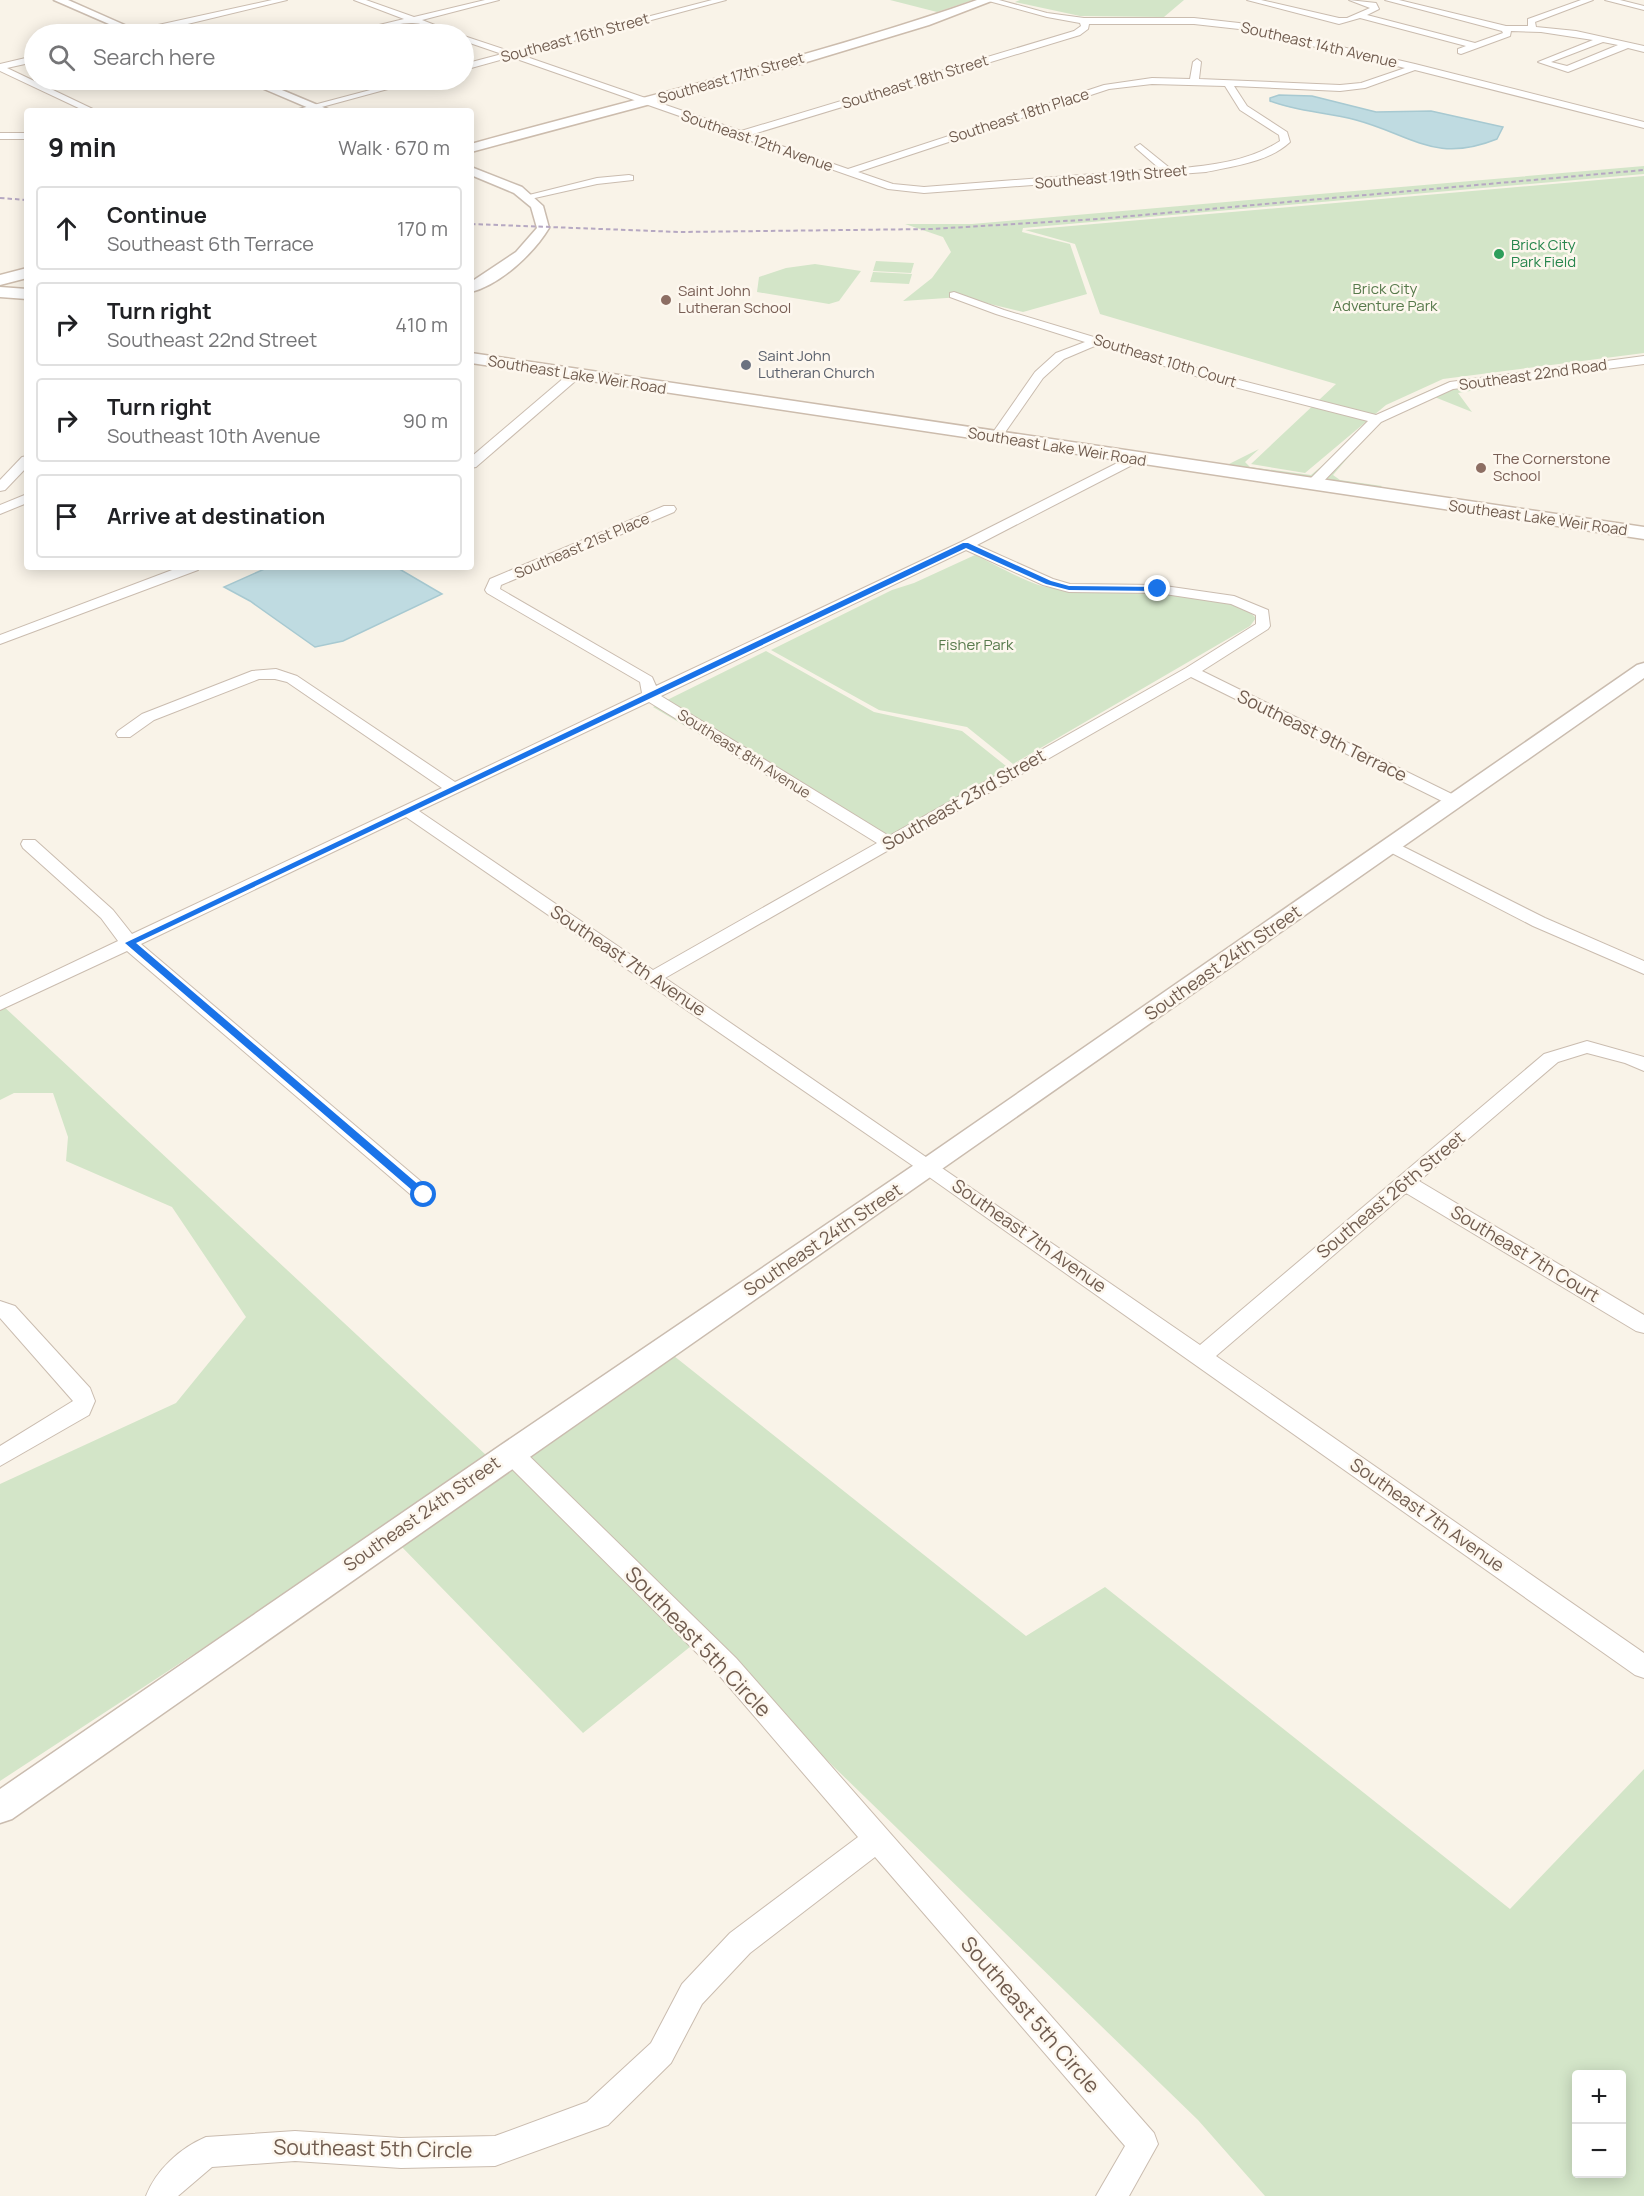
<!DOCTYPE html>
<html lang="en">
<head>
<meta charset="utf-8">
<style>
	body { margin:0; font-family:Manrope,sans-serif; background:#f2f2f2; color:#202124 }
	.controls { position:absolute; right:18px; bottom:18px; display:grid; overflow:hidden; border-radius:6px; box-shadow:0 3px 15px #0003 }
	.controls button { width:54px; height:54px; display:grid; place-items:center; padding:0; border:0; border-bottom:2px solid #e0e0e0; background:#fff; color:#202124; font:30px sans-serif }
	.stop { position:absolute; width:18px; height:18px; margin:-14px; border:4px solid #1a73e8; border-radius:50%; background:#fff }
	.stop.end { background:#1a73e8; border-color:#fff; box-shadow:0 2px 6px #0008 }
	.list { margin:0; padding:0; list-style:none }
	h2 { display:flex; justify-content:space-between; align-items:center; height:78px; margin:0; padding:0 24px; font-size:26px }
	h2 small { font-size:20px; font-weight:400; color:#757577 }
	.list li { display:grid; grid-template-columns:39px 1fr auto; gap:18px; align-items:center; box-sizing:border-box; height:84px; margin:0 12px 12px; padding:0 12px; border:2px solid #e0e0e0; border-radius:6px }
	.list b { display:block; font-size:22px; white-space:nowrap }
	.list p { margin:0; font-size:20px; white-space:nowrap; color:#757577 }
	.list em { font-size:20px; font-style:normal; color:#757577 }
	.icon { flex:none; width:33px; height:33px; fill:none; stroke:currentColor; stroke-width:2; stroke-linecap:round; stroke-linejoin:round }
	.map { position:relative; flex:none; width:1644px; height:2196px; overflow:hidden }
	.search { position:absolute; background:#fff; box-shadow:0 3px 15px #0003; left:24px; top:24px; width:450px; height:66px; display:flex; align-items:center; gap:15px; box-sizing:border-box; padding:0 21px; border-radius:33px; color:#757577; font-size:22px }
	.panel { position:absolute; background:#fff; box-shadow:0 3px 15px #0003; left:24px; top:108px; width:450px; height:462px; border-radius:6px }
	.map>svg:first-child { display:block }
	.green { fill:#d3e5c8; fill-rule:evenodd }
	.water { fill:#bfdbe1; stroke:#a7c9d1; stroke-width:1.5 }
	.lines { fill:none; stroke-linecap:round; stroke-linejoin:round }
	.minor-casing { stroke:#cabcaf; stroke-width:2 }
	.tertiary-casing { stroke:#cabcaf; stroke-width:3 }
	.secondary-casing { stroke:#ccbcad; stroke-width:3 }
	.minor { fill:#fff; fill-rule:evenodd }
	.tertiary { fill:#fff; fill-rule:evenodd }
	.secondary { fill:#fff; fill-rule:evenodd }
	.rail { stroke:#b6a8c2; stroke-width:2; stroke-dasharray:4.5 3; stroke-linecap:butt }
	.route { fill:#1a73e8 }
	.leisure-dot { fill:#2e9e5b; stroke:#fdf7ee; stroke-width:2 }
	.education-dot { fill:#8d6e63; stroke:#fdf7ee; stroke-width:2 }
	.worship-dot { fill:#6b7280; stroke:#fdf7ee; stroke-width:2 }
	.labels { text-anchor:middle; stroke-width:5; stroke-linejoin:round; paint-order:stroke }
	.far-street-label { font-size:15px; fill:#705c4f; stroke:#fdf7ee }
	.far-leisure-label { font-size:15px; fill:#27864d; stroke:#fdf7ee; text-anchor:start }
	.far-park-label { font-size:15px; fill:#587a4c; stroke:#fdf7ee }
	.far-education-label { font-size:15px; fill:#785e54; stroke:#fdf7ee; text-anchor:start }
	.far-worship-label { font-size:15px; fill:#5b616d; stroke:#fdf7ee; text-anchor:start }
	.street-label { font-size:18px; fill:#705c4f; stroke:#fdf7ee }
	.near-street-label { font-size:21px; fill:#705c4f; stroke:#fdf7ee }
</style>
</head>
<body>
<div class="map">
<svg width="1644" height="2196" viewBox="0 0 1644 2196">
	<rect width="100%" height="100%" fill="#f9f3e8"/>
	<g class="green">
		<path d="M890,0H973L937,12Z"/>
		<path d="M1020,0H1184L1164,17L1080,16L1015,2Z"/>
		<path d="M1644,166V174L1023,228L1022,232L1070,244L1087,294L1023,312L961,297L903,301L932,278L951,252L943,237L905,224H972Z"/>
		<path d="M1644,176V353L1443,379L1386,405L1305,473L1251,464L1336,384L1100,314L1075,244L1025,230Z"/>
		<path d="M876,261L914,263L911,273L873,271Z"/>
		<path d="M815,264L861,271L839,301L829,304L757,292L759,277L786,268Z"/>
		<path d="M873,272L912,274L909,284L870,282Z"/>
		<path d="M1644,362L1458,393L1472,412L1437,398H1427L1392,414L1369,433L1333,475L1340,480L1382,486L1375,491L1221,468L1259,449L1245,462L1250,467L1311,475L1392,407L1448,382Z"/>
		<path d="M975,555C994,564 1027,583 1046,587C1092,596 1229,586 1256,618L1250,626L1013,764L967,727L879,710L771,650L892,590L914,583Z"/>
		<path d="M766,651L874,712L962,731L1006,766L1019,768L885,844L653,707Z"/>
		<path d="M0,1003L486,1455L269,1605L0,1781V1484L176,1403L246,1317L172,1207L66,1161L68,1137L53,1093H14L0,1100Z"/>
		<path d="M674,1356L1026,1636L1105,1587L1510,1909L1644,1769V2196H1265L1198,2120L701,1638L583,1733L400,1545ZM1576,2074H1622V2174H1576Z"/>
	</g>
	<g class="water">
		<path d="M1279,95L1312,96L1376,112L1431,111L1503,127L1497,139C1435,164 1412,135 1356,120C1328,112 1297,112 1270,101V98Z"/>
		<path d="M269,567H396L442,594L343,641L315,647L250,601L224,587Z"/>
	</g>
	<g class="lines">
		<g class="minor-casing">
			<g id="minor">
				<path d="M272,0H287L146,34H136L149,27Z"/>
				<path d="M354,0H366L414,17L485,0H499L422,20L458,34C442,34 426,22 411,23C390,23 371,34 349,34L350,32L404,19Z"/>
				<path d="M712,0H726L521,55L741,131L1074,31L1081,26L1080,23L1047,17L985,0H999L1047,13L1084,18H1194L1239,23L1415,64L1644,122V128L1415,70L1365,88L1340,91L1234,86L1247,106L1287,132L1290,142C1269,162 1233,166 1206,172L924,193L888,189L511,57L464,70V64L502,54L464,41V36L512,52ZM1089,24H1194L1239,29L1405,68L1361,83L1340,85L1199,79L1201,62L1197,59L1193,62L1190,79L1152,78L1104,85L848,169L750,135L1080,35L1088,29ZM1152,84L1225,86L1240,110L1279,135L1280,141C1248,162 1208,166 1171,169L1140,144L1135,147L1137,149L1160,169L924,187L893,184L858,172L1109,89Z"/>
				<path d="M1247,0H1261L1339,18H1347L1370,8L1349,0L1376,3L1379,9L1367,15L1475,43L1503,33L1502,31L1385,0H1399L1506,26H1528V19L1581,0H1593L1535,22L1536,27L1576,31L1644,46V52L1628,48L1568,72L1538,62L1593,40L1541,32L1511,31L1510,36L1461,54L1458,53V49L1466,46L1360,18L1339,24ZM1603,42L1618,45L1567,66L1551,62Z"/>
				<path d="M1605,0H1620L1644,6V10Z"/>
				<path d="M34,56V62L7,68L97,111H85L0,71V64Z"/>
				<path d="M408,80H421L307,111H291Z"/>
				<rect x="0" y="133" width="27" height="6"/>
				<path d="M629,175L633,176V180L597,184L526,200L521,197L597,178Z"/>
				<path d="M954,292L1004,310L1223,376L1376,415L1450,382L1644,356V364L1453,389L1381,422L1317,488H1307L1305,485L1307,482L1368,421L1215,382L1097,345L1064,359L1043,378L999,441H991L989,438L1035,372L1056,353L1085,342L996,314L950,297V293Z"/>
				<path d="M576,370L582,374L580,377L476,467L471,468V457L572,371Z"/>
				<path d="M1133,455L1139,459L1138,462L977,545L1053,579L1070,584L1158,585L1234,596L1268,610L1270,626L1268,629L1202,671L1460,798L1462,801L1460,804H1448L1191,677L665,978L1200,1345L1544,1054L1587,1041L1644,1057V1071L1625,1063L1587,1053L1558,1062L1419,1181L1644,1315V1333L1636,1331L1406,1193L1216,1356L1644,1653V1678L1635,1675L922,1172L406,817L141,944L431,1190L434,1195L431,1200L424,1202L417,1200L127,951L0,1010V997L118,941L101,918L23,848L21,844L23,840H35L113,910L132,934L442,788L287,682L275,679H259L154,720L130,737H118L116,734L118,731L142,714L252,671L276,669L297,676L455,782L642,693L640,682L487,593L485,590L490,579L664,506H674L676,509L674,512L501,585L500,589L652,677L656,686L961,542ZM966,550L1043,585L1069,592L1158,593L1231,604L1256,615V624L1186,668L889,836L661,696ZM649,702L877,843L653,970L419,811Z"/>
				<path d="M27,456V467L5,490L0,491V480L22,457Z"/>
				<path d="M27,494V503L0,514V505Z"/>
				<path d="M180,567H200L198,570L0,644V635Z"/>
				<path d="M1392,841L1545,918L1644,961V974L1533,926L1386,850L1384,846L1386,842Z"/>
				<path d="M0,1301L15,1306L90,1388L95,1401L89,1415L0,1466V1446L73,1401L0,1318Z"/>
				<path d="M511,1444L519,1446L736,1658L1154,2133L1158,2144L1129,2196H1096L1125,2146L875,1857L750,1953L702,2004L671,2063L608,2125L495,2166L401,2168L295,2161L212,2167L178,2196H146C156,2170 180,2148 206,2137L295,2131L401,2138L495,2136L587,2102L651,2043L682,1984L730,1933L858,1837L718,1674L503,1460L499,1453L503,1446Z"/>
			</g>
		</g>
		<g class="tertiary-casing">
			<g id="tertiary">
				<path d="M54,0H68L145,34H132Z"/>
				<path d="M243,80H258L332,111H316Z"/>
				<path d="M471,167L522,187L543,206L549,228C534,253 500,285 471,292V282L516,252L537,228L531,207L514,193L471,175Z"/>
				<path d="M1644,663V678L12,1819L0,1823V1789L501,1445L920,1161L1637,665Z"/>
			</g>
		</g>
		<g class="secondary-casing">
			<g id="secondary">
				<path d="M977,0H994L929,25L800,64L471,152V144C640,97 811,58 977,0Z"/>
				<path d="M27,268V278L0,285V275Z"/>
				<path d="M0,287L27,289V299L0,297Z"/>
				<path d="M471,353L1644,527V539L471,363Z"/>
			</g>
		</g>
		<use href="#minor" class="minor"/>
		<use href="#tertiary" class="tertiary"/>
		<use href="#secondary" class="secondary"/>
		<g class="rail">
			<path d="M0,198L27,200"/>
			<path d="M471,224L680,232L932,229L1098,219L1644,170"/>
		</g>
	</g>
	<path class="route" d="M963,543H968L1051,581L1069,586L1158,587L1162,589L1158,591L1069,590L1046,584L966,548L136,943L427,1192V1197H420L125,943Z"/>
	<circle class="leisure-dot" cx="1499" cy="254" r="6"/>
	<g class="education-dot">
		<circle cx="666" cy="300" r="6"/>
		<circle cx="1481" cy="468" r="6"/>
	</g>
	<circle class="worship-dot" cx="746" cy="365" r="6"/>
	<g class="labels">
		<g class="far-street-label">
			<text transform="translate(575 38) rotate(-15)" y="5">Southeast 16th Street</text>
			<text transform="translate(1319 45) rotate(13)" y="5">Southeast 14th Avenue</text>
			<text transform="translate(731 78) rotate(-16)" y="5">Southeast 17th Street</text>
			<text transform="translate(915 82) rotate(-17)" y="5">Southeast 18th Street</text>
			<text transform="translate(1019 116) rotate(-18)" y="5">Southeast 18th Place</text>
			<text transform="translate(757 141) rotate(19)" y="5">Southeast 12th Avenue</text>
			<text transform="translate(1111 177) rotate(-5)" y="5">Southeast 19th Street</text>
			<text transform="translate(1165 361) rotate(17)" y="5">Southeast 10th Court</text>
			<text transform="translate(577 375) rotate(9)" y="5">Southeast Lake Weir Road</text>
			<text transform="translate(1533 375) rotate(-8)" y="5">Southeast 22nd Road</text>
			<text transform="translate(1057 447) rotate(9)" y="5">Southeast Lake Weir Road</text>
			<text transform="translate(1538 518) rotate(8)" y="5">Southeast Lake Weir Road</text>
			<text transform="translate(582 546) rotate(-23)" y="5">Southeast 21st Place</text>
			<text transform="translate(744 754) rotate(32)" y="5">Southeast 8th Avenue</text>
		</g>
		<g class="far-leisure-label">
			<text x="1511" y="250">Brick City<tspan x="1511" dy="17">Park Field</tspan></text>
		</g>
		<g class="far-park-label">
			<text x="1385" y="294">Brick City<tspan x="1385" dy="17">Adventure Park</tspan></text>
			<text x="976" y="650">Fisher Park</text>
		</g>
		<g class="far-education-label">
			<text x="678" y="296">Saint John<tspan x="678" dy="17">Lutheran School</tspan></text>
			<text x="1493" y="464">The Cornerstone<tspan x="1493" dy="17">School</tspan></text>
		</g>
		<g class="far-worship-label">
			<text x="758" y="361">Saint John<tspan x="758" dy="17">Lutheran Church</tspan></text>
		</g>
		<g class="street-label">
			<text transform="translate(1322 736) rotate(26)" y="6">Southeast 9th Terrace</text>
			<text transform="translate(964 800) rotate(-30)" y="6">Southeast 23rd Street</text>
			<text transform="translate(628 961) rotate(34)" y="6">Southeast 7th Avenue</text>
			<text transform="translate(1223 963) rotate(-35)" y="6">Southeast 24th Street</text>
			<text transform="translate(1391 1195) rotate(-40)" y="6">Southeast 26th Street</text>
			<text transform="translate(1029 1236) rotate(35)" y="6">Southeast 7th Avenue</text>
			<text transform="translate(823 1240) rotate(-34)" y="6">Southeast 24th Street</text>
			<text transform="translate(1525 1254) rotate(31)" y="6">Southeast 7th Court</text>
			<text transform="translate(422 1514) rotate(-35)" y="6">Southeast 24th Street</text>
			<text transform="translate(1427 1515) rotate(35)" y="6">Southeast 7th Avenue</text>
		</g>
		<g class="near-street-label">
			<text transform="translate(698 1642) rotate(46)" y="7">Southeast 5th Circle</text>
			<text transform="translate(1030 2015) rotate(49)" y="7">Southeast 5th Circle</text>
			<text transform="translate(373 2149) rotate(1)" y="7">Southeast 5th Circle</text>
		</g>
	</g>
</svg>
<div class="controls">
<button>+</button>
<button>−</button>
</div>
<div class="stop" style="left:424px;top:1195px"></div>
<div class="stop end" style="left:1158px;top:589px"></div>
<div class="search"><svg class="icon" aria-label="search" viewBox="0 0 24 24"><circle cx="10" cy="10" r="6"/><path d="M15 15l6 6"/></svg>Search here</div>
<section class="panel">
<h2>9 min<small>Walk · 670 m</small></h2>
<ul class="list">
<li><svg class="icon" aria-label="ahead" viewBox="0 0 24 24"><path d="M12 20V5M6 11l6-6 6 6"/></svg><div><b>Continue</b><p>Southeast 6th Terrace</p></div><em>170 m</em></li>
<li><svg class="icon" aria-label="right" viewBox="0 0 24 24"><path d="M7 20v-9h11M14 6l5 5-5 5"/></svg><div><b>Turn right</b><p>Southeast 22nd Street</p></div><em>410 m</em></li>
<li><svg class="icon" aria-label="right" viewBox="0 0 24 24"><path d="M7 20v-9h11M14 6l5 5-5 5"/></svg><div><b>Turn right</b><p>Southeast 10th Avenue</p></div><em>90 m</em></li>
<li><svg class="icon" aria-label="arrive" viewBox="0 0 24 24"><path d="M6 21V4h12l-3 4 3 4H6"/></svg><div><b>Arrive at destination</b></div></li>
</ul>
</section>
</div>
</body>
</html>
